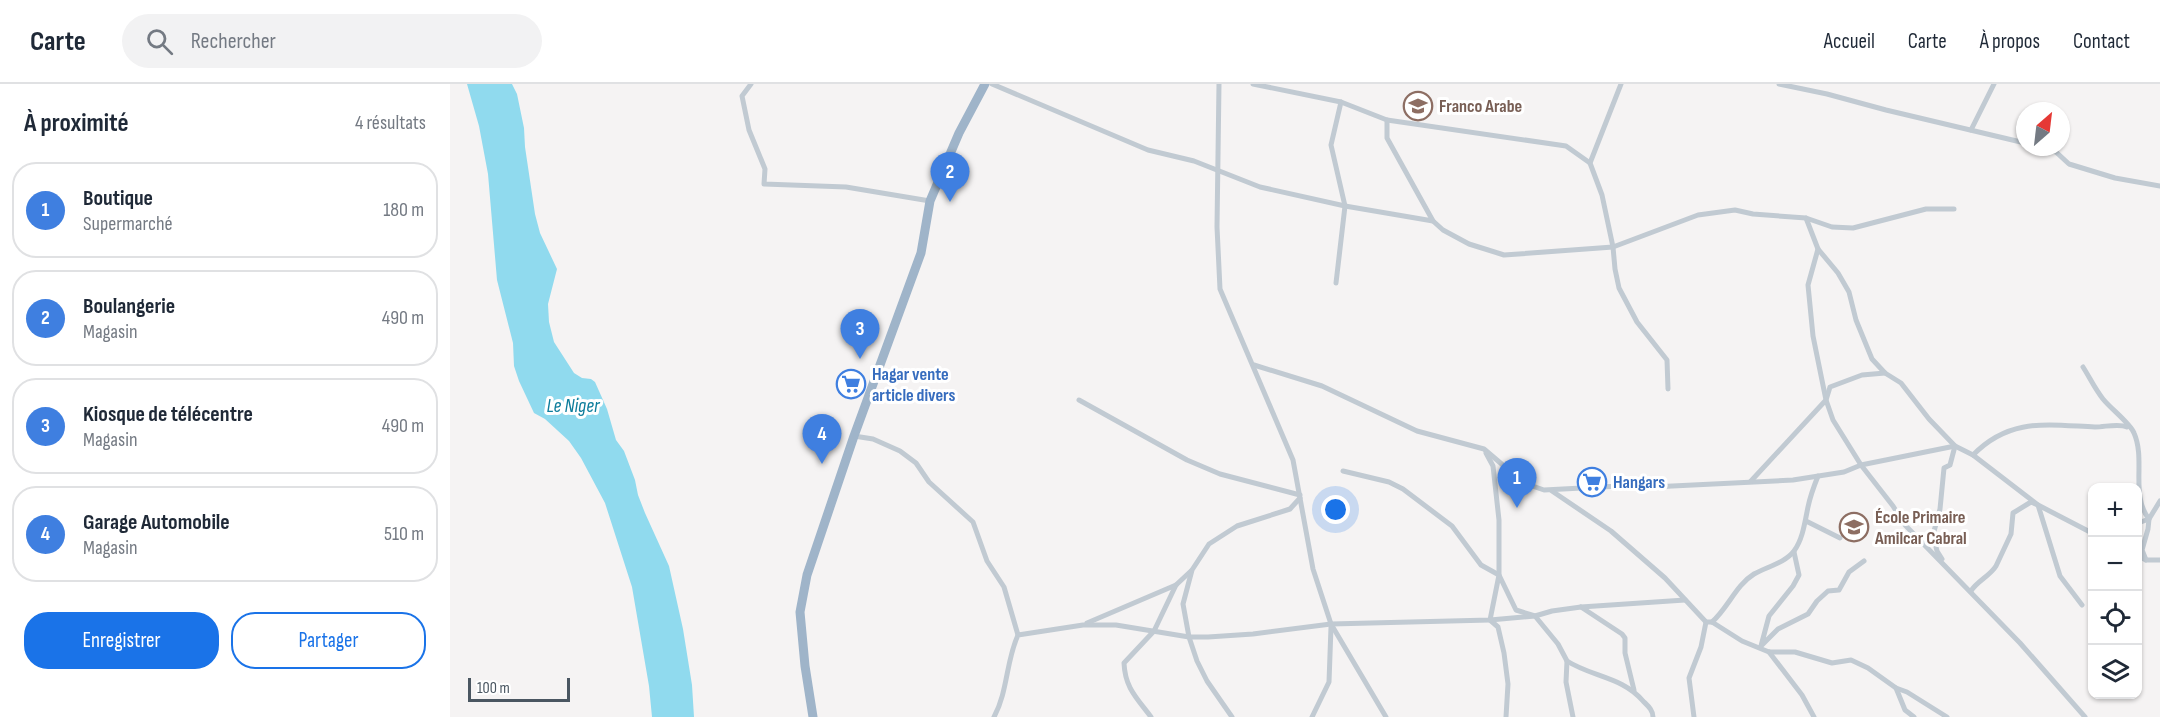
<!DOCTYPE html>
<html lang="fr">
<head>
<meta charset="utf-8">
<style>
	body { margin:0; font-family:"Sofia Sans Condensed",sans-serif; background:#f2f2f3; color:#1f2937 }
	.controls { position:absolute; right:18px; bottom:18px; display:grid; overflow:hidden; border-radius:12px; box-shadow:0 2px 4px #0004 }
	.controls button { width:54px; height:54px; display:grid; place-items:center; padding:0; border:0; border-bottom:2px solid #e0e1e3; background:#fff; color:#1f2937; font:30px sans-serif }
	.compass { position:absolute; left:1566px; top:18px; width:54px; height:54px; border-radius:50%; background:#fff; box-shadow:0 2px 4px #0004; rotate:28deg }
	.scale { position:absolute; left:18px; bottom:15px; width:102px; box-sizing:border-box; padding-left:6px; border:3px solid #4a5661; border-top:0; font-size:16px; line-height:21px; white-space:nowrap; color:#4a5661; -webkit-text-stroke:4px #fff; paint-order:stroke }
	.you { position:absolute; left:886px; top:426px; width:21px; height:21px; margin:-15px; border:4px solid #fff; border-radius:50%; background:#1a73e8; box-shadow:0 0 0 9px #1a73e833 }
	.badge { display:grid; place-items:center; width:39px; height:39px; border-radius:50%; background:#1a73e8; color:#fff; font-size:20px; font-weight:700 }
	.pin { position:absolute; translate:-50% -50px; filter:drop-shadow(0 2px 3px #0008) }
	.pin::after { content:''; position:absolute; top:32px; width:21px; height:18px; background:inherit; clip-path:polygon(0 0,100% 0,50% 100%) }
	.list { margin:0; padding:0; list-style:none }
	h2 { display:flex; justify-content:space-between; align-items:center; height:78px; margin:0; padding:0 24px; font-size:26px }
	h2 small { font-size:20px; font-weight:400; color:#747a83 }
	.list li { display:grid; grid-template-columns:39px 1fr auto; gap:18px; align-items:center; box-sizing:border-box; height:96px; margin:0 12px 12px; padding:0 12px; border:2px solid #e0e1e3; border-radius:24px }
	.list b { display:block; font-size:22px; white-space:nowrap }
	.list p { margin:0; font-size:20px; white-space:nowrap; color:#747a83 }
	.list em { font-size:20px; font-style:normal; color:#747a83 }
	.actions { display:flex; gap:12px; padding:18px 24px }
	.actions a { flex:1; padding:14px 0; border:2px solid #1a73e8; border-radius:24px; text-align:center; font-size:21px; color:#1a73e8 }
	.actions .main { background:#1a73e8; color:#fff }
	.icon { flex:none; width:33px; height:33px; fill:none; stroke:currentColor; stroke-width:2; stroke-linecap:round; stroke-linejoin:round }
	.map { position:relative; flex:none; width:1710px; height:633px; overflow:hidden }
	header { display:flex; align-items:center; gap:36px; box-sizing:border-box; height:84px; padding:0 30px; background:#fff; border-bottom:2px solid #e0e1e3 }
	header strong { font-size:28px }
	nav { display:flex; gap:33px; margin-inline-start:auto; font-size:21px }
	.search { width:420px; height:54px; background:#f2f2f3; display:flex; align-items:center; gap:15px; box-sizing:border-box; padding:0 21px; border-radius:33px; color:#747a83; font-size:22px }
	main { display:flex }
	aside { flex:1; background:#fff }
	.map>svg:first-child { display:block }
	.water { fill:#90daee }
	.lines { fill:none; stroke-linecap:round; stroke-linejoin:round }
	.minor { stroke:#c1cad2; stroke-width:5 }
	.trunk { stroke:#9fb4c9; stroke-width:9 }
	.labels { text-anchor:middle; stroke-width:6; stroke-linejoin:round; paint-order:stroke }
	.education-label { font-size:18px; font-weight:bold; fill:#785e54; stroke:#fff; text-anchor:start }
	.shop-label { font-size:18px; font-weight:bold; fill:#366cbe; stroke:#fff; text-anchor:start }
	.water-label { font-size:20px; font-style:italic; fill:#0c7c9b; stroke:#fff }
</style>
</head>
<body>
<header>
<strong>Carte</strong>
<div class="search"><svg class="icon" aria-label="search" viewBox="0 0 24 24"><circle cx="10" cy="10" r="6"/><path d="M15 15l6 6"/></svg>Rechercher</div>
<nav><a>Accueil</a><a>Carte</a><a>À propos</a><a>Contact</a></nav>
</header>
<main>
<aside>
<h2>À proximité<small>4 résultats</small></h2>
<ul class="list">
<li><span class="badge" style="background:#3f7fe0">1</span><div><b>Boutique</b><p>Supermarché</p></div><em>180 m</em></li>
<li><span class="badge" style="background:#3f7fe0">2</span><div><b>Boulangerie</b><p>Magasin</p></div><em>490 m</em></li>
<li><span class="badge" style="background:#3f7fe0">3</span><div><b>Kiosque de télécentre</b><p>Magasin</p></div><em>490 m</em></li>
<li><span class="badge" style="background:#3f7fe0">4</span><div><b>Garage Automobile</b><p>Magasin</p></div><em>510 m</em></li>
</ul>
<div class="actions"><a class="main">Enregistrer</a><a>Partager</a></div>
</aside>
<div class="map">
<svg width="1710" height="633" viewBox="0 0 1710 633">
	<rect width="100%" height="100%" fill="#f5f3f3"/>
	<path class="water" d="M17,0H62L67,10L74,44L75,63L85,130L90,149L107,185L98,220L99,238L104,258L124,289L132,294L141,295L145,298L157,325L166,356L174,367L185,396L188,411L195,429L219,482L233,545L242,601L244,633H202L199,602L182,503L155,419L131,374L119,357L95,335L84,329L69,297L64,282L63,259L47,196L38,90L29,42Z"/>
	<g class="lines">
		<g class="minor">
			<path d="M301,0L292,12L299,46L315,85L314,100L396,103L480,117"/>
			<path d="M542,0L698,66L744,77L810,103L895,122L983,137L993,146L1019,160L1054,171L1163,163L1248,131L1285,126L1303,130L1356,134L1382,143L1403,144L1476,125H1504"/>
			<path d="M769,0L767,143L770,205L843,376L863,485L881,540L936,633"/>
			<path d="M803,0L891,18L937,36L1116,62L1140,79"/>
			<path d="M1171,0L1140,79L1152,111L1163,163L1165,185L1169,204L1187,238L1217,276L1218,305"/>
			<path d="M1329,0L1377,10L1436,26L1575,59"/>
			<path d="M937,36V54L983,137"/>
			<path d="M1521,46L1544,0"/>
			<path d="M1589,63L1606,68L1619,80L1665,94L1710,102"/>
			<path d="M1356,134L1368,165L1388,189L1399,208L1406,236L1422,275L1435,289L1451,299L1479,335L1505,362L1500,381L1494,384L1490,425L1483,451L1487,467L1492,475"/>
			<path d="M1368,165L1358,201L1363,252L1376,316L1383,336L1411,381L1443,422L1455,441L1570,559L1635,633"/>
			<path d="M886,199L895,122L881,61L891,18"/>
			<path d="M804,281L872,302L967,347L1034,365L1074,399L1094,406L1189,401L1202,403L1343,396L1394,388L1411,381L1505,362L1523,371L1588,421L1642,449"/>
			<path d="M1633,283C1640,294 1645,305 1653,315C1661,325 1680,339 1684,349C1696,376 1680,411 1699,435L1688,439"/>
			<path d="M629,316L737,376L770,390L850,411"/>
			<path d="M404,352L423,355L450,367L466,379L479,398L523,438L537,477L554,503L568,551"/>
			<path d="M1036,369L1043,382L1049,436V491L1040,536L1048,543L1054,569L1058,600L1056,633"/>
			<path d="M1523,371C1560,333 1598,341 1645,343C1655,343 1669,339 1677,343"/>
			<path d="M893,387L939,398L953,405L1002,442L1031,481L1049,491L1066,526L1085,532L1108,560L1117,577L1116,598L1123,633"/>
			<path d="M1301,397L1376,316L1380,303L1412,291L1435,289"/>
			<path d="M1102,407L1161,447L1215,494L1256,538H1262L1292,557L1319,568H1345L1382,579L1401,576L1418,584L1446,604L1457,608L1497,633"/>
			<path d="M1356,437L1390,454"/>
			<path d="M1344,468L1349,491L1343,502L1319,532L1311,562L1328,545L1358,530L1367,517L1378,507L1389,506L1399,488L1414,477"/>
			<path d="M1688,472L1696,476H1710"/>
			<path d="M1696,476L1692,466L1698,445L1699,435L1710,417"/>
			<path d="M1521,507C1527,497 1540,492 1546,482L1561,450L1563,429L1581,418L1588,421L1610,492L1632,521"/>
			<path d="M1131,523L1172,550L1175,554V569L1184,606"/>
			<path d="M1262,538C1278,524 1286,501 1304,490C1316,483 1335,479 1344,467C1353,455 1355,437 1358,423C1360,413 1364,402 1368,392"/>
			<path d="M637,539L726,501"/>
			<path d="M1319,568L1352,611L1364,633"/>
			<path d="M1117,577C1142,593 1173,593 1193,617C1198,622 1203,626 1203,633"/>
			<path d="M1446,604L1455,626L1464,633"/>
			<path d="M544,633C558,607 556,577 568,551L633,541H666L739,553H758L803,550L881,540L1040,536L1085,532L1102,527L1131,523L1235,516"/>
			<path d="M701,633C687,614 675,604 674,579L704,547L726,501L741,487"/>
			<path d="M782,633L757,597L747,577L739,553L733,520L742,486L759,460L787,442L840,425L850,414"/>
			<path d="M862,633L879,598L881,543"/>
			<path d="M1244,633L1239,594L1251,563L1256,538"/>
		</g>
		<path class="trunk" d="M363,633L355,582L350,528L357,491L404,352L471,169L480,117L509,49L535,0"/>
	</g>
	<defs>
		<g id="school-ring" transform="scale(1.5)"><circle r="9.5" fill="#fff" stroke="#8d6e63" stroke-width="1.5"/><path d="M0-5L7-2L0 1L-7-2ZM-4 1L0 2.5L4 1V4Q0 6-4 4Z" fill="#8d6e63"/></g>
		<g id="supermarket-ring" transform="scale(1.5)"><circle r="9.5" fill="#fff" stroke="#3f7fe0" stroke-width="1.5"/><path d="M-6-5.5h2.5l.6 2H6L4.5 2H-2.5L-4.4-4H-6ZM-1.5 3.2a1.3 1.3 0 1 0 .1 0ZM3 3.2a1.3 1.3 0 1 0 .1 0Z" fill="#3f7fe0"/></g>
	</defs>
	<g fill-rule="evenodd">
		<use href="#school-ring" x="968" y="22"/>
		<use href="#supermarket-ring" x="401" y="300"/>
		<use href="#supermarket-ring" x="1142" y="398"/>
		<use href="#school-ring" x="1404" y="443"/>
	</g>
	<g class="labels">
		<g class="education-label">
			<text x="989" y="28">Franco Arabe</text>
			<text x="1425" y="439">École Primaire<tspan x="1425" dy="21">Amilcar Cabral</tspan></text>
		</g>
		<g class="shop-label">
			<text x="422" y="296">Hagar vente<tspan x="422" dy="21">article divers</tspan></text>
			<text x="1163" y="404">Hangars</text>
		</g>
		<g class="water-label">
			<text x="123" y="328">Le Niger</text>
		</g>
	</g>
</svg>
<div class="controls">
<button>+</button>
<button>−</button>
<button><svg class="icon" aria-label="locate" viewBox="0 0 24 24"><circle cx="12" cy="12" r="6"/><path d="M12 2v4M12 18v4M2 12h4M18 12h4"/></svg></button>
<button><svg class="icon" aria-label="layers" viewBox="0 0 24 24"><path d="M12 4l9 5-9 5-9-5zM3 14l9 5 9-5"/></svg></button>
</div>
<svg class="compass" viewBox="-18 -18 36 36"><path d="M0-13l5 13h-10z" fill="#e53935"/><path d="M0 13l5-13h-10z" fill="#747a83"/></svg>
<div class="scale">100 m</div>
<div class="you"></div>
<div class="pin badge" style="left:1067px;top:424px;background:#3f7fe0">1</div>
<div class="pin badge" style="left:500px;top:118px;background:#3f7fe0">2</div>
<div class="pin badge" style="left:410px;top:275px;background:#3f7fe0">3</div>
<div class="pin badge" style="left:372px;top:380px;background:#3f7fe0">4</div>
</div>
</main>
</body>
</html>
